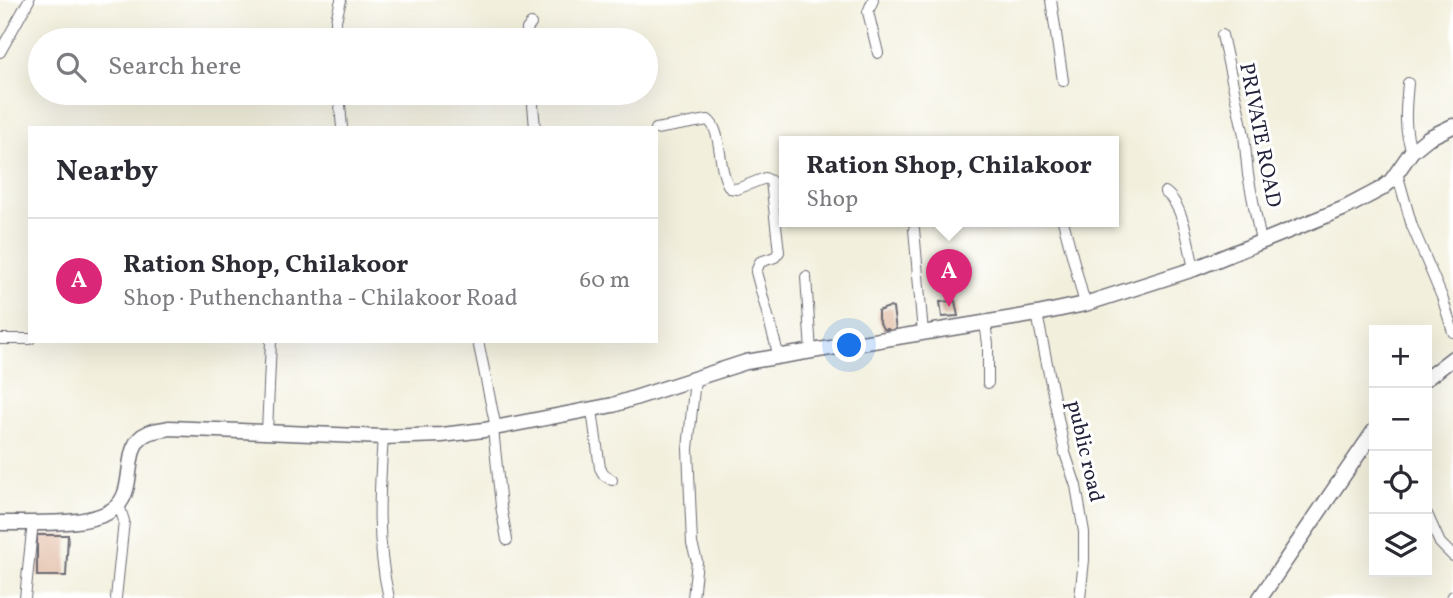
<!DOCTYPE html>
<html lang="en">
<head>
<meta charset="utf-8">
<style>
	body { margin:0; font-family:Vollkorn,serif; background:#f2f2f3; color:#2b2b33 }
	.controls { position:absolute; right:21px; bottom:21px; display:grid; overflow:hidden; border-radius:0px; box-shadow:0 7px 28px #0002 }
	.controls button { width:63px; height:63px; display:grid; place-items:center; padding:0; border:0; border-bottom:2px solid #e1e1e2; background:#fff; color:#2b2b33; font:35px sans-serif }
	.you { position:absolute; left:850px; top:346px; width:24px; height:24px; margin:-18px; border:5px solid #fff; border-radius:50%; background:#1a73e8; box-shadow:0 0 0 10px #1a73e833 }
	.badge { display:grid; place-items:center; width:46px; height:46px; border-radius:50%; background:#db2777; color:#fff; font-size:23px; font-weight:700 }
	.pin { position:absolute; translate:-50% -58px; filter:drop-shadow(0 2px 4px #0008) }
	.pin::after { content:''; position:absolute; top:37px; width:24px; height:21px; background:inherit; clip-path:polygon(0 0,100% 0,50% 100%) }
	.popup { position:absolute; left:779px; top:136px; width:340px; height:91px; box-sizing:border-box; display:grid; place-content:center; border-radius:0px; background:#fff; filter:drop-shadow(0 2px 5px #0005); font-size:23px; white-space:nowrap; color:#7c7c81 }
	.popup b { font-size:26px; color:#2b2b33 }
	.popup::after { content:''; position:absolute; left:50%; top:100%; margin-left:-14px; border:14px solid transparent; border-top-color:#fff }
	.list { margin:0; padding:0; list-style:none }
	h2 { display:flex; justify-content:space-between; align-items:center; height:91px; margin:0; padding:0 28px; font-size:30px }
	h2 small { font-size:23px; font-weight:400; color:#7c7c81 }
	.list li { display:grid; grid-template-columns:46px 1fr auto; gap:21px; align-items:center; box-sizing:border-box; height:126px; padding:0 28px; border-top:2px solid #e1e1e2 }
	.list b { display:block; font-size:26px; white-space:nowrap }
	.list p { margin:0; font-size:23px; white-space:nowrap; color:#7c7c81 }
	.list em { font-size:23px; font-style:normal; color:#7c7c81 }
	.icon { flex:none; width:38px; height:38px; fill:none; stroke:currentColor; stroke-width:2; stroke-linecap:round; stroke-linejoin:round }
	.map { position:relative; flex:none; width:1453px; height:598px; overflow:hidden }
	.search { position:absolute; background:#fff; box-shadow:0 7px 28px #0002; left:28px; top:28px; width:630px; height:77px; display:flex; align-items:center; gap:18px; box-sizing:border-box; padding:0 24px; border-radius:38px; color:#7c7c81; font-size:26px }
	.panel { position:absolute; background:#fff; box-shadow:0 7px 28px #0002; left:28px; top:126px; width:630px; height:217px; border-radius:0px }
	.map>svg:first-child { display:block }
	.building { fill:#deb399 }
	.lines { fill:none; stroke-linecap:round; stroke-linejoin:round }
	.minor-casing { stroke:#6b6a73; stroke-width:12 }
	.secondary-casing { stroke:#6b6a73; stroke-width:17 }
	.minor { stroke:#fff; stroke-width:10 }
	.secondary { stroke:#fff; stroke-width:14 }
	.labels { text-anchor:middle; stroke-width:6; stroke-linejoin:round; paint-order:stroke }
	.street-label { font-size:21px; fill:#22223b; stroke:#fff }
</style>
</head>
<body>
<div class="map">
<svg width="1453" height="598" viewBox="0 0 1453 598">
	<rect width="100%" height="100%" fill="#fff"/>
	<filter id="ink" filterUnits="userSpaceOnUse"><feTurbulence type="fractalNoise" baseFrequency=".0143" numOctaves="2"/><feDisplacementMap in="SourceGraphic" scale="14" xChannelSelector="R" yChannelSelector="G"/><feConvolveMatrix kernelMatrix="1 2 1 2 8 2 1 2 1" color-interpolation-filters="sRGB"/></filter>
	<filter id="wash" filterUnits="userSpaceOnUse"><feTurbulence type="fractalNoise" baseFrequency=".00686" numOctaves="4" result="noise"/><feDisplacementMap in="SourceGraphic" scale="28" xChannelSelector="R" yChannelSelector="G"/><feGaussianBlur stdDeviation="1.57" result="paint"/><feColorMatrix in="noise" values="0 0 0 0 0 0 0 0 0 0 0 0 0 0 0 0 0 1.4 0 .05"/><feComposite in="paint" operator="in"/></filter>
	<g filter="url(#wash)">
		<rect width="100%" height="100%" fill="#f2efdc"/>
		<g id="blocks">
			<g class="building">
				<path d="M955,301L958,316L942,317L940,302Z"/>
				<path d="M889,307L893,308L896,330L891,333L888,329H883L878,319V311Z"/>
				<path d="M37,535H68L66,576H37Z"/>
			</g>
		</g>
	</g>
	<g filter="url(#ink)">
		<use href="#blocks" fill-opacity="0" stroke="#6b6a73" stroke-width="2"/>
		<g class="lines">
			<g class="minor-casing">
				<g id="minor">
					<path d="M873,0L868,12L878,53"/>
					<path d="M1051,0L1063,81"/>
					<path d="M1222,35L1244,135L1248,175L1261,242"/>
					<path d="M336,40V20L341,0"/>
					<path d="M527,40V29L531,24"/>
					<path d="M0,52L29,0"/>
					<path d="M1408,83C1406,105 1403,130 1412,151"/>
					<path d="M339,93L342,128"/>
					<path d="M532,93L535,128"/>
					<path d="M656,129L708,120C723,131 717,170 730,188L737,189L765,178L771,181L779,252L775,257L760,262L756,272L779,357"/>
					<path d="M1397,173L1412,226L1442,297L1453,332"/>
					<path d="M1165,192C1184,205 1189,247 1194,269"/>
					<path d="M1063,221L1085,304"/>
					<path d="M914,229L923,333"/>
					<path d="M806,277L811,352"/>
					<path d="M1037,314L1065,453L1076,486L1084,532V560L1080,598"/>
					<path d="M985,323L988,344V383"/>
					<path d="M0,339H30"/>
					<path d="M478,341L496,428"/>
					<path d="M592,410L600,468L604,475L612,480"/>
					<path d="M493,429L501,506L507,540"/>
					<path d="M267,432L271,341"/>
					<path d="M383,437C379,494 376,542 389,598"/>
					<path d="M1427,514L1440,543L1453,556"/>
					<path d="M25,598L33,522"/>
					<path d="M116,598L124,521L119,505"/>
					<path d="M693,598L697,561L692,544L688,449L695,379"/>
					<path d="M1452,598L1453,596"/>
				</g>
			</g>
			<g class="secondary-casing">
				<g id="secondary">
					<path d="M1427,378L1453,358"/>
					<path d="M0,523C30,522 95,528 117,506C137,487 121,444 148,433C154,430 162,430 169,428L383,437L442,435L484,430L613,405L746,362L1037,314L1085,304L1194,269L1345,208L1381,189L1391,181L1412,151L1428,138L1453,126"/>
					<path d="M1260,598L1374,431"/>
				</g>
			</g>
			<use href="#minor" class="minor"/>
			<use href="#secondary" class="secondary"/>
		</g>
	</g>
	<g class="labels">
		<g class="street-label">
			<text transform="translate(1261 135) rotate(79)" y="7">PRIVATE ROAD</text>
			<text transform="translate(1086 451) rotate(77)" y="7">public road</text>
		</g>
	</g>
</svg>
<div class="controls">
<button>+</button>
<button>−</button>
<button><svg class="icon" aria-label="locate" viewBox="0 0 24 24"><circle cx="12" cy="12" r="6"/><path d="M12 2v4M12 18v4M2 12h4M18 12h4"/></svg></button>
<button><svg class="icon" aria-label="layers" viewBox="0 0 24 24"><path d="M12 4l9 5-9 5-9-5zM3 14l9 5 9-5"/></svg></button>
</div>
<div class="you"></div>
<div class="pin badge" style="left:949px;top:307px">A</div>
<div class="popup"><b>Ration Shop, Chilakoor</b>Shop</div>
<div class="search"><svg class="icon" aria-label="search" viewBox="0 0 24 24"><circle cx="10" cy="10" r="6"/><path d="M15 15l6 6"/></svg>Search here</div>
<section class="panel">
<h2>Nearby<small></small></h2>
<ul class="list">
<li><span class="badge">A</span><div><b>Ration Shop, Chilakoor</b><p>Shop · Puthenchantha - Chilakoor Road</p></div><em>60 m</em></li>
</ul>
</section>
</div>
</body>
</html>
